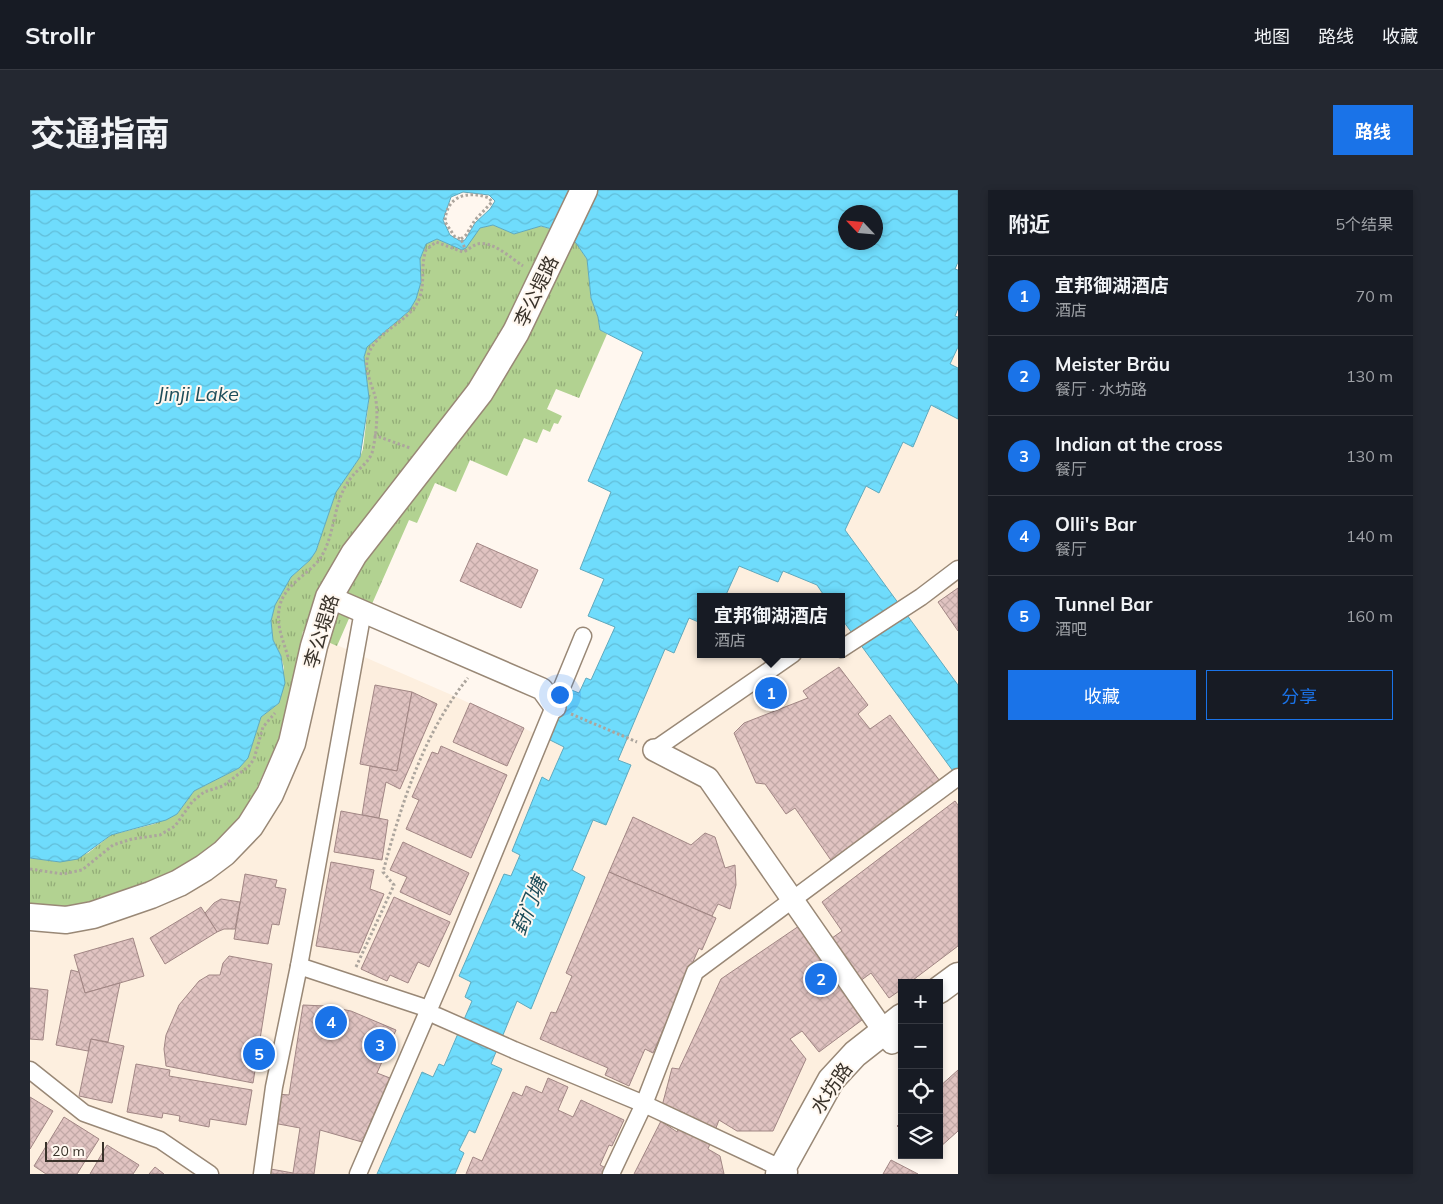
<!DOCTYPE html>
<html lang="zh">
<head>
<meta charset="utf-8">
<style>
	body { margin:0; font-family:Mulish,"Noto Sans SC",sans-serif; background:#242831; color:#f1f3f6 }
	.controls { position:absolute; right:15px; bottom:15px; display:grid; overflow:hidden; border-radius:0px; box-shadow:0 2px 8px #0003 }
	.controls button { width:45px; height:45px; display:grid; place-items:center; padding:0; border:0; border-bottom:1px solid #363941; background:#171b24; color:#f1f3f6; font:25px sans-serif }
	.compass { position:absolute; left:808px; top:15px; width:45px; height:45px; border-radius:50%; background:#171b24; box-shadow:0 2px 8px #0003; rotate:296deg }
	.scale { position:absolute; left:15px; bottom:12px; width:59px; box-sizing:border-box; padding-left:5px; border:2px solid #39322a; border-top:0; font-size:14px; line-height:18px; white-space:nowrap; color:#39322a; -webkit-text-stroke:4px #fff7ef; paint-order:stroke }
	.you { position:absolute; left:529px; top:504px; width:18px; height:18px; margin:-12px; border:4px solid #fff; border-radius:50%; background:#1a73e8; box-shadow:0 0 0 8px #1a73e833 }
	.badge { display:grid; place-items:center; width:32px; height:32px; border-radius:50%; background:#1a73e8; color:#fff; font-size:16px; font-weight:700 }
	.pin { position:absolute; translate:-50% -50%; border:2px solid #fff; box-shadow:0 1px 5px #0006 }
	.popup { position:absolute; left:667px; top:403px; width:148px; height:65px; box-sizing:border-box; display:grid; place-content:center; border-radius:0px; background:#171b24; filter:drop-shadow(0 1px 4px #0005); font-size:16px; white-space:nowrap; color:#9ea1a6 }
	.popup b { font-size:19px; color:#f1f3f6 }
	.popup::after { content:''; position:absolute; left:50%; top:100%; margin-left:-10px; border:10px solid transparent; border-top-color:#171b24 }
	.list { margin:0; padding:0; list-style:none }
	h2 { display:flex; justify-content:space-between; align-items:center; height:65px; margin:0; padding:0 20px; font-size:21px }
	h2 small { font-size:16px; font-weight:400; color:#9ea1a6 }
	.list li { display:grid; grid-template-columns:32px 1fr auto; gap:15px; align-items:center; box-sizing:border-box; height:80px; padding:0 20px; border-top:1px solid #363941 }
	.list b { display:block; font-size:19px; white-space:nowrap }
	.list p { margin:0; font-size:16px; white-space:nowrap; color:#9ea1a6 }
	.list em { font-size:16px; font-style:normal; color:#9ea1a6 }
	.actions { display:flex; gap:10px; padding:15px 20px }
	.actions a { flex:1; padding:11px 0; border:1px solid #1a73e8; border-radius:0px; text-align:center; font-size:18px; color:#1a73e8 }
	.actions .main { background:#1a73e8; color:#fff }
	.icon { flex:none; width:28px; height:28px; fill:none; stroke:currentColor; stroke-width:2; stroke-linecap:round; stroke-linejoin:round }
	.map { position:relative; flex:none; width:928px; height:984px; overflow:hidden; border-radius:0px }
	header { display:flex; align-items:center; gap:30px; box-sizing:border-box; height:70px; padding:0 25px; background:#171b24; border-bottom:1px solid #363941 }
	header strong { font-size:24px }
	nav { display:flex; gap:28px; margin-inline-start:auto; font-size:18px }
	.intro { display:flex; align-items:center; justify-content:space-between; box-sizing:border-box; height:120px; padding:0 30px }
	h1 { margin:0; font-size:35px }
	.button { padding:12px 22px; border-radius:0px; background:#1a73e8; color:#fff; font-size:18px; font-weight:700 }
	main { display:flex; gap:30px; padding:0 30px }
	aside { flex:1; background:#171b24; border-radius:0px; box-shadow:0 2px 8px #0003 }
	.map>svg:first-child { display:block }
	.built { fill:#fdefdf }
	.grass { fill:url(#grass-tufts) }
	.water { fill:url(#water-waves); stroke:#5fa9bd; fill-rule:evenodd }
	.building { fill:url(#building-cross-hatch); stroke:#a18684 }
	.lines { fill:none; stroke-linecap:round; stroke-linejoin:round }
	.pedestrian-casing { stroke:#998876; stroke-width:19 }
	.minor-casing { stroke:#998876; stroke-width:24 }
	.tertiary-casing { stroke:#998876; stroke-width:29 }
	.path { stroke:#aca59d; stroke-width:3; stroke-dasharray:2.5 2.5; stroke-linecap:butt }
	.pedestrian { stroke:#fff; stroke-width:16 }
	.minor { stroke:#fff; stroke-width:21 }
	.tertiary { stroke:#fff; stroke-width:26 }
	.labels { text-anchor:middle; stroke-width:4; stroke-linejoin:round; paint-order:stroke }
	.street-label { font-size:19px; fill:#39322a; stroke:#fff7ef }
	.water-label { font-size:20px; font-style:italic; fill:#1d4d5a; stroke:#fff7ef }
</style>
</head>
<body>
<header>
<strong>Strollr</strong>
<nav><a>地图</a><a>路线</a><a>收藏</a></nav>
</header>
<div class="intro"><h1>交通指南</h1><a class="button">路线</a></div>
<main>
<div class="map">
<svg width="928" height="984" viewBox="0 0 928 984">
	<defs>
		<pattern id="grass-tufts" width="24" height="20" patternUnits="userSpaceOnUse" patternTransform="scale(1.25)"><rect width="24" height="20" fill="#b2d291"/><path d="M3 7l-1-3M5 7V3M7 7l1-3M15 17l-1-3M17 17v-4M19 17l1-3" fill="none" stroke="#92ab77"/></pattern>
		<pattern id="water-waves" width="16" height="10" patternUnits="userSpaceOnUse" patternTransform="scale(1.25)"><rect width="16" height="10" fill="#6fdcfc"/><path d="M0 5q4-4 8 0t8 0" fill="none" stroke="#61bdd8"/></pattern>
		<pattern id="building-cross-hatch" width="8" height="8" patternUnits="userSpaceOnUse" patternTransform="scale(1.25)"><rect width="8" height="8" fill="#e0c3c1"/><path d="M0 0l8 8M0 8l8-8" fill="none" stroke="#c1a8a6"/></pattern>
	</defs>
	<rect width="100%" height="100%" fill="#fff7ef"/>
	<g class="built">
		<path d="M928,157V495L815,340L836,296L849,302L873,252L883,257Z"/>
		<path d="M709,375L748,392L753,381L787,395L795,407H695Z"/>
		<path d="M659,428L671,433V464H811V428L928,588V772L901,793H872V816L739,984H425L434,964L429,961L439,940L445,943L472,879L460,874L487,811L501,819L555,688L541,680L563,630L575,635L601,576L588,570L635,459L644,462Z"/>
		<path d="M293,449L424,506L534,557L519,591L511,587L482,661L490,665L481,687L475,684L429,786L441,792L442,811L413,876L403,887L392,882L347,984H0V743L71,736L128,718L155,706L175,693L211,664L227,644Z"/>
	</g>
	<path class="grass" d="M463,35L484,44L510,36L529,41L546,53L557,69L561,108L568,127L570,140L577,144L549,208L526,199L517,219L532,226L528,234L524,233L520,242L513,239L507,253L494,248L477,286L440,270L426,302L405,293L387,333L379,330L338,423L324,417L307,456L273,441L257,525L249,548L218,618L191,651L143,686L55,718H0V668L30,672L58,663L81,645L124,634L147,624L164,601L209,578L218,568L231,527L249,513L254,478L251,466L243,450L241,431L245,415L261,387L280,370L286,361L306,302L330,267L333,259L339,208L334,167L337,157L379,121L386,109L391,92L390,69L396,54L407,49L432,60L450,38Z"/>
	<path class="water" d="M0,0H928V72L925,79L928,80V118L925,126L928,127V157L920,174L928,178V229L901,215L883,257L873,252L849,303L836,296L815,340L928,495V588L811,428V407H795L787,395L753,381L748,392L709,376L695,407H671V433L659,428L644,463L635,459L588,570L601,575L576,635L563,630L542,680L555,687L501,819L487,811L461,874L472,879L445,943L439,940L429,960L434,963L425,984H347L392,882L403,887L409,874L414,876L442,811L435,807L441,792L429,786L474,684L481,686L490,665L482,661L512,587L519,591L534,557L518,549L539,499L549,503L556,488L561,490L585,437L558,426L574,389L550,379L581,302L558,291L613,162L570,140L568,127L561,108L557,69L546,53L529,41L511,36L484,44L463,35L450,38L436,58L432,60L407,49L396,54L390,69L391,92L386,109L379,121L337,157L334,167L339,208L330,267L306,302L286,361L280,370L261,387L245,415L241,431L243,450L251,466L255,493L249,513L231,527L218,568L209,578L164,601L147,624L136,630L81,645L48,669L30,672L0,668ZM433,2L459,5L465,11L460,19L445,33L435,50L430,51L420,45L413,30L421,7ZM816,22H846V52H816Z"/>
	<g class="building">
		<path d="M447,353L508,380L491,418L430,391Z"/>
		<path d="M928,398V441L908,412Z"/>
		<path d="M809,477L838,515L828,524L840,539L860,525L916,599L807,679L765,618L756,624L735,594L726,593L704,543L714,533L778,508L773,501Z"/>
		<path d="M345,495L382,502L367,581L330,574Z"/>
		<path d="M382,502L407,514L370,599L356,592L349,628L332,625L340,576L367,581Z"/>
		<path d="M440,513L494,538L477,576L423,552Z"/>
		<path d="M411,556L477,585L441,668L376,639L389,610L382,607L402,562L408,564Z"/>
		<path d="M925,611L928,615V756L879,793H872V799L859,808L841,783L818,800L836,827L789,862L772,841L760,849L776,869L743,941H707L689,930L678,959L690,966L694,984H604L631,931L647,942L655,923L632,916L642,878L649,879L691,789L769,736L785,760L812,741L792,712Z"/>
		<path d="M311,621L358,630L352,670L304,662Z"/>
		<path d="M603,627L661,655L675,643L685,647L695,678L705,675L706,695L700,719L688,714L682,726L579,682Z"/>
		<path d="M373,652L439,683L420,725L370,702L377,687L360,680Z"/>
		<path d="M301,672L344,680L340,699L354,704L329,763L286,756Z"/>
		<path d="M579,682L686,728L672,760L669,758L623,863L615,859L599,896L575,885L578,878L510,849L521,822L526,823L542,786L536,783Z"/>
		<path d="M215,684L247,690L245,697L256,699L249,735L242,734L238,754L204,749Z"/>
		<path d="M364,707L420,732L399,777L388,772L378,793L360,785L357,791L331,779Z"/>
		<path d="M191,709L210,712L205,739H194L187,742L175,723L184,713Z"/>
		<path d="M171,717L187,742L135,774L120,748Z"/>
		<path d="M103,748L114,786L55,803L44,765Z"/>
		<path d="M199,766L242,774L223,893L136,876L134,859L136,845L149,815L169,791L179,785H190L193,773Z"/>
		<path d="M41,780L49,782L55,803L90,793L78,852L61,849L58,861L26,855Z"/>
		<path d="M0,798L18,800L13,850L0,849Z"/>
		<path d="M273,815L295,816L321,821L366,840L347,883L360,888L332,952L290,940L284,984H234L235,978L263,983L270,938L243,933L247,904L259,905Z"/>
		<path d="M61,849L94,856L82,913L49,906Z"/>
		<path d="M106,874L140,880L139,886L222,900L216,935L180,929L179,937L149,931L150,926L133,923L132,928L97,922Z"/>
		<path d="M928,880V941L909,958V897Z"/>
		<path d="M518,888L538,897L528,920L543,927L551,910L594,930L582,956L579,955L570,975L576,978L573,984H436L443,967L452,971L483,902L492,906L496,896L512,903Z"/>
		<path d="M0,907L23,921L0,959Z"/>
		<path d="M34,927L69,949L47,984H16L4,976Z"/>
		<path d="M872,931V941L867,936Z"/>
		<path d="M77,955L109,975L103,984H60Z"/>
		<path d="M861,970L888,984H853Z"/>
		<path d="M125,977L134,984H119Z"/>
	</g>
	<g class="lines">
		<g class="pedestrian-casing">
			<g id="pedestrian">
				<path d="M811,459L891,407L928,379"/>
				<path d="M624,560L763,464"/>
				<path d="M269,776L399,819"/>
				<path d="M407,826L484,860L614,914L759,982"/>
				<path d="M0,880L54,923L130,950L180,984"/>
				<path d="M232,984L244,897L269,776L333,421"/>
				<path d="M328,984L412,789L553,446"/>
				<path d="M581,984L614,914L665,782L928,587"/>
			</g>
		</g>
		<g class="minor-casing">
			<g id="minor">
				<path d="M299,407L512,499L525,517"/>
				<path d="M624,560L678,588L862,853"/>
			</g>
		</g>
		<g class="tertiary-casing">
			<g id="tertiary">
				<path d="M0,727L36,730L63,725L121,705L149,693L174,678L194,663L220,636L240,604L262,553L284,456L299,407L324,364L450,202L486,142L554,0"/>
				<path d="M909,800L928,786"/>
				<path d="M749,984L801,890L825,864L872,827"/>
			</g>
		</g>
		<g class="path">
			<path d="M431,49L436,45L445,30L462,12L459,8C437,0 416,6 415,32L425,47L431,49L436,61"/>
			<path d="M344,245L380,258"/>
			<path d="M258,467C253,449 245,434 250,415C255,395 277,385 289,370C306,346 302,313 320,289C327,279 337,275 342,263C346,248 349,221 345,206C342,195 335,182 337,170C341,145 370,136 384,118C398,100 389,79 396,60L406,52L433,62C438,60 442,56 447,54C462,50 481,68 493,76"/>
			<path d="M541,524L607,552"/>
			<path d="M0,679L33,684L52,680L83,655L102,649L130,645L145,636L162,612L174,602L193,596L219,576L224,569L233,537L245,523"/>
			<path d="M326,777L364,695L353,682C371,615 394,542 438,488"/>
		</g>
		<use href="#pedestrian" class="pedestrian"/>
		<use href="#minor" class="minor"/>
		<use href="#tertiary" class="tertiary"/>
	</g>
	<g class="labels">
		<g class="street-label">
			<text transform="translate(506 101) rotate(-64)" y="7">李公堤路</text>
			<text transform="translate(291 441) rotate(-73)" y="7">李公堤路</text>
			<text transform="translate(801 898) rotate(-55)" y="7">水坊路</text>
		</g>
		<g class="water-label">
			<text x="168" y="211">Jinji Lake</text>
			<text transform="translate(499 716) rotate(-67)" y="7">葑门塘</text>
		</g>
	</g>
</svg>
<div class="controls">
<button>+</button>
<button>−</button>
<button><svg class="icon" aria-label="locate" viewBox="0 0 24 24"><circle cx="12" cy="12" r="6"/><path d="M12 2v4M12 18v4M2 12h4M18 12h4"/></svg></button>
<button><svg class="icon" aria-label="layers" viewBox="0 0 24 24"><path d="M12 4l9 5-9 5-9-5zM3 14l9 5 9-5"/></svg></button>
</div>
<svg class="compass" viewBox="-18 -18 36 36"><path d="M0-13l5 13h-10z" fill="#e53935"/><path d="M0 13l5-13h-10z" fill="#9ea1a6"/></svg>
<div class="scale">20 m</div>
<div class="you"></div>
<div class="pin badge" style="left:741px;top:503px">1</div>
<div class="popup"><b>宜邦御湖酒店</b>酒店</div>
<div class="pin badge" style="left:791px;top:789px">2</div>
<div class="pin badge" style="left:350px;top:855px">3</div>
<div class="pin badge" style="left:301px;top:832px">4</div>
<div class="pin badge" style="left:229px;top:864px">5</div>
</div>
<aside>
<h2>附近<small>5个结果</small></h2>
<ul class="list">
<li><span class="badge">1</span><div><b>宜邦御湖酒店</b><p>酒店</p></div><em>70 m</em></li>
<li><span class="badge">2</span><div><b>Meister Bräu</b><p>餐厅 · 水坊路</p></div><em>130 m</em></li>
<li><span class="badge">3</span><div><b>Indian at the cross</b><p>餐厅</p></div><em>130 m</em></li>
<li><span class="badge">4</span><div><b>Olli's Bar</b><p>餐厅</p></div><em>140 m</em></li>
<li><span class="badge">5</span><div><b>Tunnel Bar</b><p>酒吧</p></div><em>160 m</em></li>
</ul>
<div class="actions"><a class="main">收藏</a><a>分享</a></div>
</aside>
</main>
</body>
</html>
